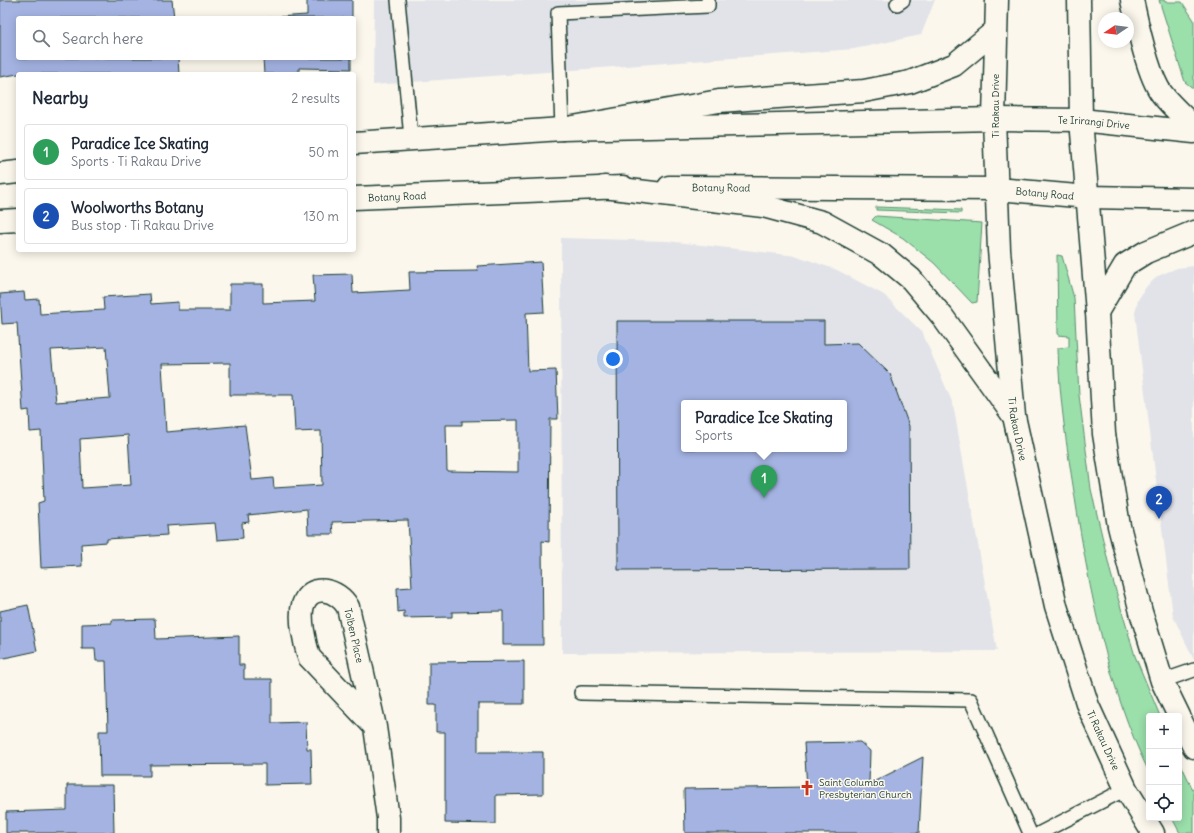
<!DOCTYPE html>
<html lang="en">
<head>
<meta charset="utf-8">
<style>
	body { margin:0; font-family:Delius,sans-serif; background:#f6f6f7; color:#1f2937 }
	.controls { position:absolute; right:12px; bottom:12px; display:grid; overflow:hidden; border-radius:4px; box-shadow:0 2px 10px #0003 }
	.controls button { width:36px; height:36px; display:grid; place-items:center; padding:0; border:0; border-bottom:1px solid #e0e1e3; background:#fff; color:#1f2937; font:20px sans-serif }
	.compass { position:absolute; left:1098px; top:12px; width:36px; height:36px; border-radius:50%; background:#fff; box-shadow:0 2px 10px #0003; rotate:257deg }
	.you { position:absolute; left:613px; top:359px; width:14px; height:14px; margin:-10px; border:3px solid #fff; border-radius:50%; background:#1a73e8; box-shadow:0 0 0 6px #1a73e833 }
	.badge { display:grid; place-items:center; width:26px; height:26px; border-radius:50%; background:#c8321e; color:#fff; font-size:13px; font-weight:700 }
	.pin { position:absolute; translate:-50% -33px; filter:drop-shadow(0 1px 2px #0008) }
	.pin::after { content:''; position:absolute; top:21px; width:14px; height:12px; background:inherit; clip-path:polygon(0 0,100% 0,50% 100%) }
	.popup { position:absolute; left:681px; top:400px; width:166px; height:52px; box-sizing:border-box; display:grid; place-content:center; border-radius:4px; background:#fff; filter:drop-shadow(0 1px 3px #0005); font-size:13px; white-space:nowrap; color:#747a83 }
	.popup b { font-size:15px; color:#1f2937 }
	.popup::after { content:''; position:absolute; left:50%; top:100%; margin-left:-8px; border:8px solid transparent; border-top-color:#fff }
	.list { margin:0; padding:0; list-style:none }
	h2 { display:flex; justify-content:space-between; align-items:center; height:52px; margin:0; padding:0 16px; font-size:17px }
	h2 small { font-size:13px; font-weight:400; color:#747a83 }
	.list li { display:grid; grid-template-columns:26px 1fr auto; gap:12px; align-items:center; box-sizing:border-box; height:56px; margin:0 8px 8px; padding:0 8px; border:1px solid #e0e1e3; border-radius:4px }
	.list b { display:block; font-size:15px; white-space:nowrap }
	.list p { margin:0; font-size:13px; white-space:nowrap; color:#747a83 }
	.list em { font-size:13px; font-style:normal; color:#747a83 }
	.icon { flex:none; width:22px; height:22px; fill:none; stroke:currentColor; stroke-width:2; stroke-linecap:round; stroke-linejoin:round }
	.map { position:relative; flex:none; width:1194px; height:833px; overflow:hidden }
	.search { position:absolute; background:#fff; box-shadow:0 2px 10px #0003; left:16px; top:16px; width:340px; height:44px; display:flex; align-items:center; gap:10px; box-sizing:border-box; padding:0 14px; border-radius:4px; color:#747a83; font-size:15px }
	.panel { position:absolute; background:#fff; box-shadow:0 2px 10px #0003; left:16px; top:72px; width:340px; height:180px; border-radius:4px }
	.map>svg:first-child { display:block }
	.built { fill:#e1e3e9; fill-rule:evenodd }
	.green { fill:#9bdfab; stroke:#5d8e70 }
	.building { fill:#a4b3e2; stroke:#1f3d34; fill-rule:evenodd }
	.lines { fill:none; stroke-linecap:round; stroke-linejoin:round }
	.service-casing { stroke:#1f3d34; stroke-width:16 }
	.minor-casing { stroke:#1f3d34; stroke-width:25 }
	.secondary-casing { stroke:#1f3d34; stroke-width:25 }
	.primary-casing { stroke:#1f3d34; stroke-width:25 }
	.service { stroke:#fbf7ec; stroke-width:13 }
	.minor { stroke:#fbf7ec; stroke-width:22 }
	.secondary { stroke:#fbf7ec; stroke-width:22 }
	.primary { stroke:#fbf7ec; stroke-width:22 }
	.labels { text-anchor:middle; stroke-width:3; stroke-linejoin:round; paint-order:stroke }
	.street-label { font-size:10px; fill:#1f3d34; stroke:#fbf7ec }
	.poi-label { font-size:10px; fill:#1f3d34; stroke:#fbf7ec; text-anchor:start }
</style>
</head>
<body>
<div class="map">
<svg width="1194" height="833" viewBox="0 0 1194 833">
	<rect width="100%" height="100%" fill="#fbf7ec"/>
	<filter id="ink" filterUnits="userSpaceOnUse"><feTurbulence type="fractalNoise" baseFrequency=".025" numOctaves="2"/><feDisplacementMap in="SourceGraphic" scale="8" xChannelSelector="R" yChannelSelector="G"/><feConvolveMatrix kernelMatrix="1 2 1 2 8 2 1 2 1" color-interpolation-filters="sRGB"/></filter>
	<g filter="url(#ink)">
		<g class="built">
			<path d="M374,0H935L921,35L854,49L373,85Z"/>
			<path d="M561,238L667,241L797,256L837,270L884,295L922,332L953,404L997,651L562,653ZM684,403H844V449H684Z"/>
			<path d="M1194,266V660L1173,616L1135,313L1138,300L1146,287L1158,276L1177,268Z"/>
		</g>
		<g class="green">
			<path d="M1159,0H1164L1165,2H1182L1194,20V89L1185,82Z"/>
			<path d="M876,207L961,210V213L876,210Z"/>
			<path d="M876,216L982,223L977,302L972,303L934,263L903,238L872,220Z"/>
			<path d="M1057,255L1062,256L1074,298L1079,395L1091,489L1111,574L1135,656L1160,716H1149V772C1108,689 1089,589 1075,498C1067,448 1059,398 1058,348L1069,347V336L1058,335Z"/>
			<path d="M1179,760L1194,792V833H1180L1172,818H1179Z"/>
		</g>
		<g class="building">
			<path d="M0,0H172L174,18H18V58H178L179,74H18L0,77Z"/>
			<path d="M307,0H352V18H261L307,15Z"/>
			<path d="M263,58H351V69L299,68V74H264Z"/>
			<path d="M541,262L544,312L526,313L528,371L556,370L558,419H550L549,542L542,541L543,645H503V611L452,612V617L404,618V611L398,612L397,588L412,587L408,520L332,522L333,534H308L307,509L248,515L249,522L242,523L243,538L217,540L215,523L166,526L167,535L107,539V542L81,544L82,566L41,568L38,503L44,501L41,431L30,432L29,410L23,411L17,323L2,324L0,294L24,292L25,300L39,299L40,314L104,310L103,297L150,294L151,304L178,302V310H230V284H263V303L315,301L313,275L352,274L353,293L410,290L409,272L478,271L477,266ZM106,347L110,398L56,402L51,350ZM230,363V395H293L295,432L321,431L322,485L274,488L273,478L252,480L245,425L166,432L162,364ZM518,420V472L447,471L446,425H462V421ZM128,435L131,485L82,488L80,439Z"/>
			<path d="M617,321H824V344L858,343L890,374L909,426L910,569L618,570ZM684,403H844V449H684Z"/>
			<path d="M28,605L37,651L0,659V611Z"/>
			<path d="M155,619L156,639L239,636V665H244V679H272V723L306,722L307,749H311L312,784L265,785V764L150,765V776H100L99,731H108L106,661H96L95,649H82V624L112,623V620Z"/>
			<path d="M524,661V704H478V752H543V794L496,795V824L445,823V732H436V705H429V662Z"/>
			<path d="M860,742L870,751L869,784L923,757L919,833H685L684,789L807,787L804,743Z"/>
			<path d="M67,785H113L114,833H6V812L67,810Z"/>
		</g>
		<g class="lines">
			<g class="service-casing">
				<g id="service">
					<path d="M398,0L411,138"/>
					<path d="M897,4L903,0"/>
					<path d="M562,129L558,13L708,6V0"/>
					<path d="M1162,681L1194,670"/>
					<path d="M581,693L971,700L1030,833"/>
					<path d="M1040,833L1126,789"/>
				</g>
			</g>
			<g class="minor-casing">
				<g id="minor">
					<path id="s1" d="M375,727L309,657C305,644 299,618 303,605C310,582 338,589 348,607L375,727L388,818V833"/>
				</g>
			</g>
			<g class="secondary-casing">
				<g id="secondary">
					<path d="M354,143L562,129L994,119"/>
					<path d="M0,174L18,172"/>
					<path id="s2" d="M669,187L998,189"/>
					<path id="s3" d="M354,198L623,187"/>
					<path d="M0,221L18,220"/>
				</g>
			</g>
			<g class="primary-casing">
				<g id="primary">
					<path id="s4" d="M997,0L994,119L999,250L1014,416L1056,606L1088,706L1126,789L1153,833"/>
					<path d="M1079,0L1081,120L1097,312L1104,434L1119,526L1141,612L1162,681L1179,716"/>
					<path d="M1132,0C1137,23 1148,76 1162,94C1171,106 1183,116 1194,127"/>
					<path id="s5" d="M994,119L1081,120L1194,132"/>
					<path d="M562,129L719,101L864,91L910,82L954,65L995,31"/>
					<path d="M604,187L763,206L822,222L882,255L911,279L942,316L1013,415"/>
					<path id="s6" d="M998,189L1088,197L1194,199"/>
					<path d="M1097,312L1125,265L1146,252L1194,232"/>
					<path d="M1179,717L1194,747"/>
				</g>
			</g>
			<use href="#service" class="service"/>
			<use href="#minor" class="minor"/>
			<use href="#secondary" class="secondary"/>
			<use href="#primary" class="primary"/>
		</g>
	</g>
	<defs>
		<g id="church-bare" transform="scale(1.2)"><path d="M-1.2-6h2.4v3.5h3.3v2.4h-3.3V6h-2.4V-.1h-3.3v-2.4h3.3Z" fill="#c8321e" stroke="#fbf7ec" stroke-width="2.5" paint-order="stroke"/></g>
	</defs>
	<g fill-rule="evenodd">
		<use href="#church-bare" x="807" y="788"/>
	</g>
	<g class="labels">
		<g class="street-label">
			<text transform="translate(995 106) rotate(-90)" y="4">Ti Rakau Drive</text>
			<text dy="4" stroke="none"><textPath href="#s5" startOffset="100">Te Irirangi Drive</textPath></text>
			<text dy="4" stroke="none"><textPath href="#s2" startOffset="52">Botany Road</textPath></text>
			<text dy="4" stroke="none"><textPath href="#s6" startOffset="47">Botany Road</textPath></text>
			<text dy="4" stroke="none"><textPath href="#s3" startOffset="43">Botany Road</textPath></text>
			<text dy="4" stroke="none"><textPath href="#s4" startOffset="430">Ti Rakau Drive</textPath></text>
			<text dy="4" stroke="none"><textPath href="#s1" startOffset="236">Tolben Place</textPath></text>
			<text dy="4" stroke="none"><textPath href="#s4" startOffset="754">Ti Rakau Drive</textPath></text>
		</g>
		<g class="poi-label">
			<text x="819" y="786">Saint Columba<tspan x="819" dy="12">Presbyterian Church</tspan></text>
		</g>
	</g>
</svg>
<div class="controls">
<button>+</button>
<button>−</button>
<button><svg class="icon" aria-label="locate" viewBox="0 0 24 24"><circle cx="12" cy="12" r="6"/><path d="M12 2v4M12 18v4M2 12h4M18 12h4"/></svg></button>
</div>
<svg class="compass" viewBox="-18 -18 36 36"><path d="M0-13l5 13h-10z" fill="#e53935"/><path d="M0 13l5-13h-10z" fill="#747a83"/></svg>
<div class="you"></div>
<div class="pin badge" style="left:764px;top:498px;background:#2e9e5b">1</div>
<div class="popup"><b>Paradice Ice Skating</b>Sports</div>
<div class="pin badge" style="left:1159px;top:519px;background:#1a4fb4">2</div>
<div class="search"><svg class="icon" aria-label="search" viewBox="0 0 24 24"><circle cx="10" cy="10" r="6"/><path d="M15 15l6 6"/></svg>Search here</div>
<section class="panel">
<h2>Nearby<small>2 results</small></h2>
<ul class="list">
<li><span class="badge" style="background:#2e9e5b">1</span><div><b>Paradice Ice Skating</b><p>Sports · Ti Rakau Drive</p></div><em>50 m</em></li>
<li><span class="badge" style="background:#1a4fb4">2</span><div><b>Woolworths Botany</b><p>Bus stop · Ti Rakau Drive</p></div><em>130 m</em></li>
</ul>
</section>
</div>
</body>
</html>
